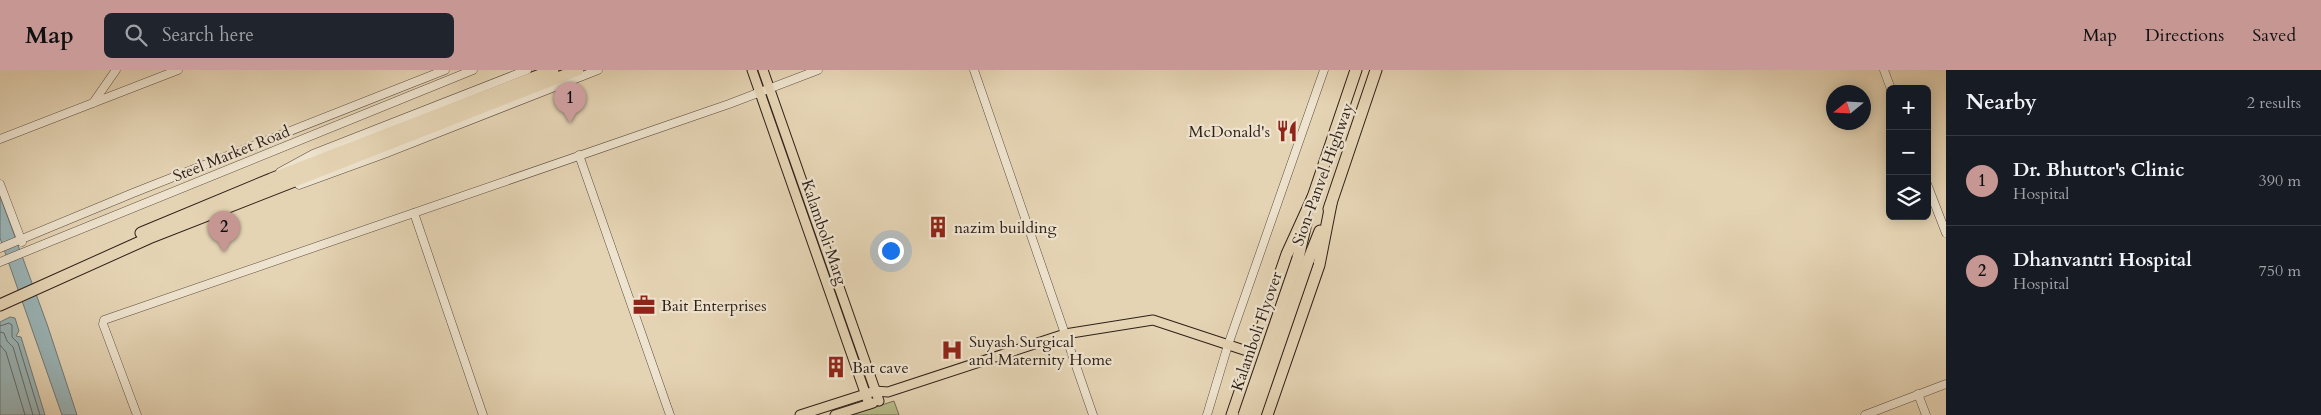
<!DOCTYPE html>
<html lang="en">
<head>
<meta charset="utf-8">
<style>
	body { margin:0; font-family:Cardo,serif; background:#20242c; color:#f1f3f6 }
	.controls { position:absolute; right:15px; top:15px; display:grid; overflow:hidden; border-radius:8px; box-shadow:0 2px 12px #0003 }
	.controls button { width:45px; height:45px; display:grid; place-items:center; padding:0; border:0; border-bottom:1px solid #363941; background:#171b24; color:#f1f3f6; font:25px sans-serif }
	.compass { position:absolute; left:1826px; top:15px; width:45px; height:45px; border-radius:50%; background:#171b24; box-shadow:0 2px 12px #0003; rotate:252deg }
	.you { position:absolute; left:890px; top:180px; width:18px; height:18px; margin:-12px; border:4px solid #fff; border-radius:50%; background:#1a73e8; box-shadow:0 0 0 8px #1a73e833 }
	.badge { display:grid; place-items:center; width:32px; height:32px; border-radius:50%; background:#c59692; color:#111; font-size:16px; font-weight:700 }
	.pin { position:absolute; translate:-50% -41px; filter:drop-shadow(0 1px 2px #0008) }
	.pin::after { content:''; position:absolute; top:26px; width:18px; height:15px; background:inherit; clip-path:polygon(0 0,100% 0,50% 100%) }
	.list { margin:0; padding:0; list-style:none }
	h2 { display:flex; justify-content:space-between; align-items:center; height:65px; margin:0; padding:0 20px; font-size:21px }
	h2 small { font-size:16px; font-weight:400; color:#9ea1a6 }
	.list li { display:grid; grid-template-columns:32px 1fr auto; gap:15px; align-items:center; box-sizing:border-box; height:90px; padding:0 20px; border-top:1px solid #363941 }
	.list b { display:block; font-size:19px; white-space:nowrap }
	.list p { margin:0; font-size:16px; white-space:nowrap; color:#9ea1a6 }
	.list em { font-size:16px; font-style:normal; color:#9ea1a6 }
	.icon { flex:none; width:28px; height:28px; fill:none; stroke:currentColor; stroke-width:2; stroke-linecap:round; stroke-linejoin:round }
	.map { position:relative; flex:none; width:1946px; height:345px; overflow:hidden }
	header { display:flex; align-items:center; gap:30px; box-sizing:border-box; height:70px; padding:0 25px; background:#c59692; color:#111 }
	header strong { font-size:24px }
	nav { display:flex; gap:28px; margin-inline-start:auto; font-size:18px }
	.search { width:350px; height:45px; background:#20242c; display:flex; align-items:center; gap:12px; box-sizing:border-box; padding:0 18px; border-radius:8px; color:#9ea1a6; font-size:19px }
	main { display:flex }
	aside { flex:1; background:#171b24 }
	.map>svg:first-child { display:block }
	.green { fill:#b8bc8a; stroke:#736e52 }
	.water { fill:#9ab5b8; stroke:#6f7978 }
	.lines { fill:none; stroke-linecap:round; stroke-linejoin:round }
	.shore { stroke:#646a68; stroke-width:1 }
	.minor-casing { stroke:#5c4d40; stroke-width:9 }
	.major-casing { stroke:#2e2019; stroke-width:11 }
	.highway-casing { stroke:#2e2019; stroke-width:13 }
	.minor { stroke:#eee3ce; stroke-width:8 }
	.major { stroke:#e5d4b4; stroke-width:9 }
	.highway { stroke:#e5d4b4; stroke-width:11 }
	.highway-bridge-casing { stroke:#2e2019; stroke-width:13; stroke-linecap:butt }
	.highway-bridge { stroke:#e5d4b4; stroke-width:11 }
	.labels { text-anchor:middle; stroke-width:4.5; stroke-linejoin:round; paint-order:stroke }
	.poi-label { font-size:16px; fill:#2e2019; stroke:#eee3ce; text-anchor:start }
	.street-label { font-size:16px; fill:#2e2019; stroke:#eee3ce }
</style>
</head>
<body>
<header>
<strong>Map</strong>
<div class="search"><svg class="icon" aria-label="search" viewBox="0 0 24 24"><circle cx="10" cy="10" r="6"/><path d="M15 15l6 6"/></svg>Search here</div>
<nav><a>Map</a><a>Directions</a><a>Saved</a></nav>
</header>
<main>
<div class="map">
<svg width="1946" height="345" viewBox="0 0 1946 345">
	<rect width="100%" height="100%" fill="#e5d4b4"/>
	<filter id="stains"><feTurbulence type="fractalNoise" baseFrequency=".004" numOctaves="4"/><feColorMatrix values="0 0 0 0 .2 0 0 0 0 .09 0 0 0 0 .02 0 0 0 .5 -.17"/></filter>
	<radialGradient id="worn" r=".72"><stop offset=".6" stop-color="#630" stop-opacity="0"/><stop offset="1" stop-color="#630" stop-opacity=".3"/></radialGradient>
	<path class="green" d="M894,331L899,345H851Z"/>
	<g class="water">
		<path d="M0,126L47,254L77,345H62L0,168Z"/>
		<path d="M10,247L15,248L19,261L16,266L21,267L45,345H0V252Z"/>
	</g>
	<g class="lines">
		<g class="shore">
			<path d="M0,256L9,253L12,255V267L18,273L40,345"/>
			<path d="M0,262L4,263L7,271L13,277L33,345"/>
			<path d="M0,275L6,282L25,345"/>
		</g>
		<g class="minor-casing">
			<g id="minor">
				<path d="M974,0L1093,345"/>
				<path d="M1884,0L1891,19"/>
				<path d="M93,33L116,0"/>
				<path d="M0,69L178,0"/>
				<path d="M579,85L670,345"/>
				<path d="M280,102L313,84L527,0"/>
				<path d="M0,114L22,172"/>
				<path d="M1927,114L1946,163"/>
				<path d="M299,115L384,84L598,0"/>
				<path d="M414,143L483,345"/>
				<path d="M0,178L133,123L445,0"/>
				<path d="M0,192L473,0"/>
				<path d="M1918,324L1926,345"/>
				<path d="M137,345L103,254L104,250L729,34L818,0"/>
				<path d="M1207,345L1228,275L1324,0"/>
				<path d="M1865,345L1946,314"/>
			</g>
		</g>
		<g class="major-casing">
			<g id="major">
				<path d="M752,0L869,334"/>
				<path d="M763,0L879,331"/>
				<path d="M800,345L875,321L888,322L1065,264L1153,250L1259,285"/>
				<path d="M835,345L873,333"/>
			</g>
		</g>
		<g class="highway-casing">
			<g id="highway">
				<path d="M1311,133L1356,0"/>
				<path d="M1329,139L1376,0"/>
				<path d="M141,163L271,109L553,0"/>
				<path d="M1298,188L1306,153"/>
				<path d="M1308,191L1320,161"/>
				<path d="M0,235L149,168L578,0"/>
				<path d="M1232,345L1287,184L1313,127"/>
				<path d="M1267,345L1319,195L1331,134"/>
			</g>
		</g>
		<use href="#minor" class="minor"/>
		<use href="#major" class="major"/>
		<use href="#highway" class="highway"/>
		<g class="highway-bridge-casing">
			<g id="highway-bridge">
				<path d="M1244,345L1298,188"/>
				<path d="M1255,345L1308,191"/>
			</g>
		</g>
		<use href="#highway-bridge" class="highway-bridge"/>
	</g>
	<defs>
		<g id="restaurant-bare" transform="scale(1.725)"><path d="M-5-6h1v4h1v-4h1v4h1v-4h1v5L-1.5 .5V6h-2V.5L-5-1ZM5-6V6H3V1.5H1.5Q1.5-4 5-6Z" fill="#8f2418" stroke="#eee3ce" stroke-width="2.5" paint-order="stroke"/></g>
		<g id="building-bare" transform="scale(1.725)"><path d="M-4-6H4V6H1V3H-1V6H-4ZM-2.5-4.3h1.7v1.8h-1.7ZM.8-4.3h1.7v1.8H.8ZM-2.5-1h1.7V.8h-1.7ZM.8-1h1.7V.8H.8Z" fill="#8f2418" stroke="#eee3ce" stroke-width="2.5" paint-order="stroke"/></g>
		<g id="office-bare" transform="scale(1.725)"><path d="M-6-3h4V-5.5h4V-3h4V5H-6ZM-1-4.5V-3h2v-1.5ZM-6 0V1H6V0Z" fill="#8f2418" stroke="#eee3ce" stroke-width="2.5" paint-order="stroke"/></g>
		<g id="hospital-bare" transform="scale(1.725)"><path d="M-5-5h3v3.5h4V-5h3V5h-3V1.5h-4V5h-3Z" fill="#8f2418" stroke="#eee3ce" stroke-width="2.5" paint-order="stroke"/></g>
	</defs>
	<g fill-rule="evenodd">
		<use href="#restaurant-bare" x="1287" y="61"/>
		<use href="#building-bare" x="938" y="157"/>
		<use href="#office-bare" x="644" y="235"/>
		<use href="#hospital-bare" x="952" y="280"/>
		<use href="#building-bare" x="836" y="297"/>
	</g>
	<g class="labels">
		<g class="poi-label">
			<text x="1270" y="67" text-anchor="end">McDonald's</text>
			<text x="954" y="163">nazim building</text>
			<text x="661" y="241">Bait Enterprises</text>
			<text x="969" y="277">Suyash Surgical<tspan x="969" dy="18">and Maternity Home</tspan></text>
			<text x="852" y="303">Bat cave</text>
		</g>
		<g class="street-label">
			<text transform="translate(231 83) rotate(-22)" y="6">Steel Market Road</text>
			<text transform="translate(1322 104) rotate(-70)" y="6">Sion-Panvel Highway</text>
			<text transform="translate(825 162) rotate(71)" y="6">Kalamboli Marg</text>
			<text transform="translate(1256 261) rotate(-71)" y="6">Kalamboli Flyover</text>
		</g>
	</g>
	<rect width="100%" height="100%" filter="url(#stains)"/>
	<rect width="100%" height="100%" fill="url(#worn)"/>
</svg>
<div class="controls">
<button>+</button>
<button>−</button>
<button><svg class="icon" aria-label="layers" viewBox="0 0 24 24"><path d="M12 4l9 5-9 5-9-5zM3 14l9 5 9-5"/></svg></button>
</div>
<svg class="compass" viewBox="-18 -18 36 36"><path d="M0-13l5 13h-10z" fill="#e53935"/><path d="M0 13l5-13h-10z" fill="#9ea1a6"/></svg>
<div class="you"></div>
<div class="pin badge" style="left:570px;top:53px">1</div>
<div class="pin badge" style="left:224px;top:182px">2</div>
</div>
<aside>
<h2>Nearby<small>2 results</small></h2>
<ul class="list">
<li><span class="badge">1</span><div><b>Dr. Bhuttor's Clinic</b><p>Hospital</p></div><em>390 m</em></li>
<li><span class="badge">2</span><div><b>Dhanvantri Hospital</b><p>Hospital</p></div><em>750 m</em></li>
</ul>
</aside>
</main>
</body>
</html>
